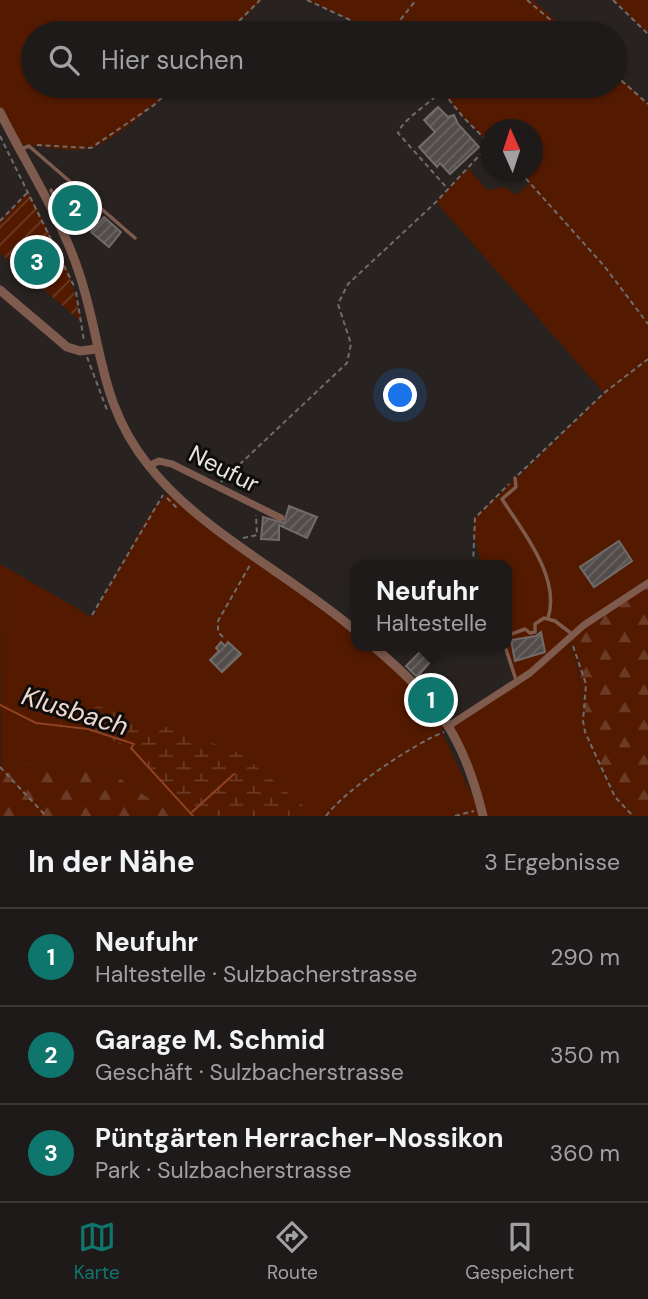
<!DOCTYPE html>
<html lang="de">
<head>
<meta charset="utf-8">
<style>
	body { margin:0; font-family:"DM Sans",sans-serif; background:#2b2726; color:#f1f3f6 }
	.compass { position:absolute; left:480px; top:119px; width:63px; height:63px; border-radius:50%; background:#1e1a19; box-shadow:0 2px 5px #0004; rotate:357deg }
	.you { position:absolute; left:401px; top:396px; width:24px; height:24px; margin:-18px; border:5px solid #fff; border-radius:50%; background:#1a73e8; box-shadow:0 0 0 10px #1a73e833 }
	.badge { display:grid; place-items:center; width:46px; height:46px; border-radius:50%; background:#0f766e; color:#fff; font-size:23px; font-weight:700 }
	.pin { position:absolute; translate:-50% -50%; border:4px solid #fff; box-shadow:0 2px 7px #0006 }
	.popup { position:absolute; left:351px; top:560px; width:161px; height:91px; box-sizing:border-box; display:grid; place-content:center; border-radius:14px; background:#1e1a19; filter:drop-shadow(0 2px 5px #0005); font-size:23px; white-space:nowrap; color:#a1a1a2 }
	.popup b { font-size:26px; color:#f1f3f6 }
	.popup::after { content:''; position:absolute; left:50%; top:100%; margin-left:-14px; border:14px solid transparent; border-top-color:#1e1a19 }
	.list { margin:0; padding:0; list-style:none }
	h2 { display:flex; justify-content:space-between; align-items:center; height:91px; margin:0; padding:0 28px; font-size:30px }
	h2 small { font-size:23px; font-weight:400; color:#a1a1a2 }
	.list li { display:grid; grid-template-columns:46px 1fr auto; gap:21px; align-items:center; box-sizing:border-box; height:98px; padding:0 28px; border-top:2px solid #3c3838 }
	.list b { display:block; font-size:26px; white-space:nowrap }
	.list p { margin:0; font-size:23px; white-space:nowrap; color:#a1a1a2 }
	.list em { font-size:23px; font-style:normal; color:#a1a1a2 }
	.icon { flex:none; width:38px; height:38px; fill:none; stroke:currentColor; stroke-width:2; stroke-linecap:round; stroke-linejoin:round }
	.map { position:relative; flex:none; width:648px; height:816px; overflow:hidden }
	.search { position:absolute; background:#1e1a19; box-shadow:0 2px 5px #0004; left:21px; right:21px; top:21px; height:77px; display:flex; align-items:center; gap:18px; box-sizing:border-box; padding:0 24px; border-radius:38px; color:#a1a1a2; font-size:26px }
	.sheet { height:385px; background:#1e1a19 }
	nav { display:flex; justify-content:space-around; align-items:center; box-sizing:border-box; height:98px; border-top:2px solid #3c3838; background:#1e1a19; font-size:19px; color:#a1a1a2 }
	nav a { display:grid; justify-items:center; gap:4px }
	nav .on { color:#0f766e }
	.map>svg:first-child { display:block }
	.green { fill:#531a00 }
	.forest { fill:url(#forest-firs) }
	.wetland { fill:url(#wetland-marsh) }
	.garden { fill:url(#garden-furrows) }
	.lines { fill:none; stroke-linecap:round; stroke-linejoin:round }
	.stream { stroke:#8f4121; stroke-width:2 }
	.building { fill:url(#building-hatch); stroke:#716b69; stroke-width:2 }
	.path { stroke:#706c6b; stroke-width:2; stroke-dasharray:5 3.5; stroke-linecap:butt }
	.service { stroke:#7f5b4e; stroke-width:3.5 }
	.minor { stroke:#7f5b4e; stroke-width:7 }
	.tertiary { stroke:#7f5b4e; stroke-width:9 }
	.labels { text-anchor:middle; stroke-width:6; stroke-linejoin:round; paint-order:stroke }
	.street-label { font-size:24px; fill:#e8e5e4; stroke:#0f0d0c }
	.water-label { font-size:26px; font-style:italic; fill:#f0d9d0; stroke:#0f0d0c }
</style>
</head>
<body>
<div class="map">
<svg width="648" height="816" viewBox="0 0 648 816">
	<defs>
		<pattern id="forest-firs" width="22" height="20" patternUnits="userSpaceOnUse" patternTransform="scale(1.75)"><rect width="22" height="20" fill="#531a00"/><path d="M5 1l3.5 6h-7zM16 11l3.5 6h-7z" fill="#6c3b25"/></pattern>
		<pattern id="wetland-marsh" width="20" height="14" patternUnits="userSpaceOnUse" patternTransform="scale(1.75)"><rect width="20" height="14" fill="#531a00"/><path d="M1 5h8M5 5V1M11 12h8M15 12V8" fill="none" stroke="#6c3b25"/></pattern>
		<pattern id="garden-furrows" width="10" height="10" patternUnits="userSpaceOnUse" patternTransform="scale(1.75)"><rect width="10" height="10" fill="#531a00"/><path d="M-1 1l2-2M0 10L10 0M9 11l2-2" fill="none" stroke="#6c3b25"/></pattern>
		<pattern id="building-hatch" width="6" height="6" patternUnits="userSpaceOnUse" patternTransform="scale(1.75)"><rect width="6" height="6" fill="#524d4b"/><path d="M-1 1l2-2M0 6l6-6M5 7l2-2" fill="none" stroke="#6b6665"/></pattern>
	</defs>
	<rect width="100%" height="100%" fill="#282321"/>
	<g class="green">
		<path d="M0,0H262L229,33H33V86H176C159,101 109,146 88,149C66,153 40,145 17,144L0,120Z"/>
		<path d="M307,0H533L570,33H379Z"/>
		<path d="M613,0H648V34Z"/>
		<path d="M615,73L648,103V583L568,642L576,660L593,762L639,816H483L449,725L441,730L482,816H174L115,775L51,763L1,768L0,564L92,617L151,511L170,491L356,631V646H373L449,724L515,682L506,646V565H481L473,529L475,518L604,393L436,202L468,168L487,190L504,187L517,195L530,182L520,172H532V130H490V144L463,117L438,86H615Z"/>
	</g>
	<g class="forest">
		<path d="M648,583V816H639L593,762L577,660L569,642L583,628Z"/>
		<path d="M51,763L115,775L174,816H0V767Z"/>
	</g>
	<path class="wetland" d="M98,706L186,733L241,754L316,816H192L132,750L96,732L51,726Z"/>
	<path class="garden" d="M28,191L68,270L82,322L0,253V221Z"/>
	<g class="lines">
		<g class="stream">
			<path d="M0,705L36,723L88,729L134,744L131,748L193,816"/>
			<path d="M191,813L234,774"/>
		</g>
	</g>
	<g class="building">
		<path d="M438,107L448,117L454,115L458,124L479,147L450,174L440,163L437,167L419,147L435,132L424,120Z"/>
		<path d="M79,195L90,213L77,220L67,201Z"/>
		<path d="M104,217L121,232L109,247L91,232Z"/>
		<path d="M289,506L317,517L307,538L279,525V540L261,539L263,517L284,523Z"/>
		<path d="M619,541L632,561L594,587L580,567Z"/>
		<path d="M541,632L545,652L515,661L511,640L536,636Z"/>
		<path d="M221,642L225,646L228,642L241,654L222,672L210,660L219,651L216,648Z"/>
		<path d="M421,651L431,661L417,677L406,666Z"/>
	</g>
	<g class="lines">
		<g class="path">
			<path d="M307,0L378,33"/>
			<path d="M527,0L566,33"/>
			<path d="M613,0L648,34"/>
			<path d="M227,33L260,0"/>
			<path d="M390,33L416,0"/>
			<path d="M615,75L648,104"/>
			<path d="M438,86L463,117L490,144"/>
			<path d="M442,91C431,102 402,120 398,133L447,188"/>
			<path d="M0,136L74,286"/>
			<path d="M37,145L91,148L154,105L174,86"/>
			<path d="M520,172L605,267L648,324"/>
			<path d="M0,221L28,192"/>
			<path d="M76,292L84,341"/>
			<path d="M87,357L107,410"/>
			<path d="M518,475L604,393L648,359"/>
			<path d="M221,482L347,363L351,344L338,304L348,284L436,202L490,144"/>
			<path d="M167,498L178,509"/>
			<path d="M243,538L257,535L256,515"/>
			<path d="M473,565L475,518L509,484"/>
			<path d="M92,615L163,495"/>
			<path d="M223,637L218,632V621L250,565"/>
			<path d="M573,646L586,684L583,721L585,732L615,797L633,816"/>
			<path d="M0,767L46,816"/>
			<path d="M326,816C345,790 413,744 444,732"/>
			<path d="M455,816L474,811"/>
		</g>
		<g class="service">
			<path d="M21,149L29,146L135,238"/>
			<path d="M51,190L68,225L63,228"/>
			<path d="M515,478L516,487L502,499C523,532 561,578 548,618"/>
			<path d="M506,636L525,629L530,633L535,632V624L544,618L555,621L572,634"/>
			<path d="M505,646L516,680"/>
		</g>
		<g class="minor">
			<path d="M148,466L159,461L172,464L281,518"/>
			<path d="M450,725L530,673L584,625L648,583"/>
		</g>
		<g class="tertiary">
			<path d="M0,112C25,162 57,211 76,264C103,337 96,401 149,466C201,532 291,575 356,631"/>
			<path d="M0,290L67,347L80,351L96,349"/>
			<path d="M373,646C437,701 463,733 483,816"/>
		</g>
	</g>
	<g class="labels">
		<g class="street-label">
			<text transform="translate(224 469) rotate(27)" y="8">Neufur</text>
		</g>
		<g class="water-label">
			<text transform="translate(75 711) rotate(17)" y="9">Klusbach</text>
		</g>
	</g>
</svg>
<svg class="compass" viewBox="-18 -18 36 36"><path d="M0-13l5 13h-10z" fill="#e53935"/><path d="M0 13l5-13h-10z" fill="#a1a1a2"/></svg>
<div class="you"></div>
<div class="pin badge" style="left:431px;top:700px">1</div>
<div class="popup"><b>Neufuhr</b>Haltestelle</div>
<div class="pin badge" style="left:75px;top:208px">2</div>
<div class="pin badge" style="left:37px;top:262px">3</div>
<div class="search"><svg class="icon" aria-label="search" viewBox="0 0 24 24"><circle cx="10" cy="10" r="6"/><path d="M15 15l6 6"/></svg>Hier suchen</div>
</div>
<section class="sheet">
<h2>In der Nähe<small>3 Ergebnisse</small></h2>
<ul class="list">
<li><span class="badge">1</span><div><b>Neufuhr</b><p>Haltestelle · Sulzbacherstrasse</p></div><em>290 m</em></li>
<li><span class="badge">2</span><div><b>Garage M. Schmid</b><p>Geschäft · Sulzbacherstrasse</p></div><em>350 m</em></li>
<li><span class="badge">3</span><div><b>Püntgärten Herracher-Nossikon</b><p>Park · Sulzbacherstrasse</p></div><em>360 m</em></li>
</ul>
</section>
<nav>
<a class="on"><svg class="icon" aria-label="map" viewBox="0 0 24 24"><path d="M3 6l6-2 6 2 6-2v14l-6 2-6-2-6 2zM9 4v14M15 6v14"/></svg>Karte</a>
<a><svg class="icon" aria-label="directions" viewBox="0 0 24 24"><path d="M12 3l9 9-9 9-9-9zM9 14v-3h6M13 9l2 2-2 2"/></svg>Route</a>
<a><svg class="icon" aria-label="saved" viewBox="0 0 24 24"><path d="M7 4h10v16l-5-4-5 4z"/></svg>Gespeichert</a>
</nav>
</body>
</html>
